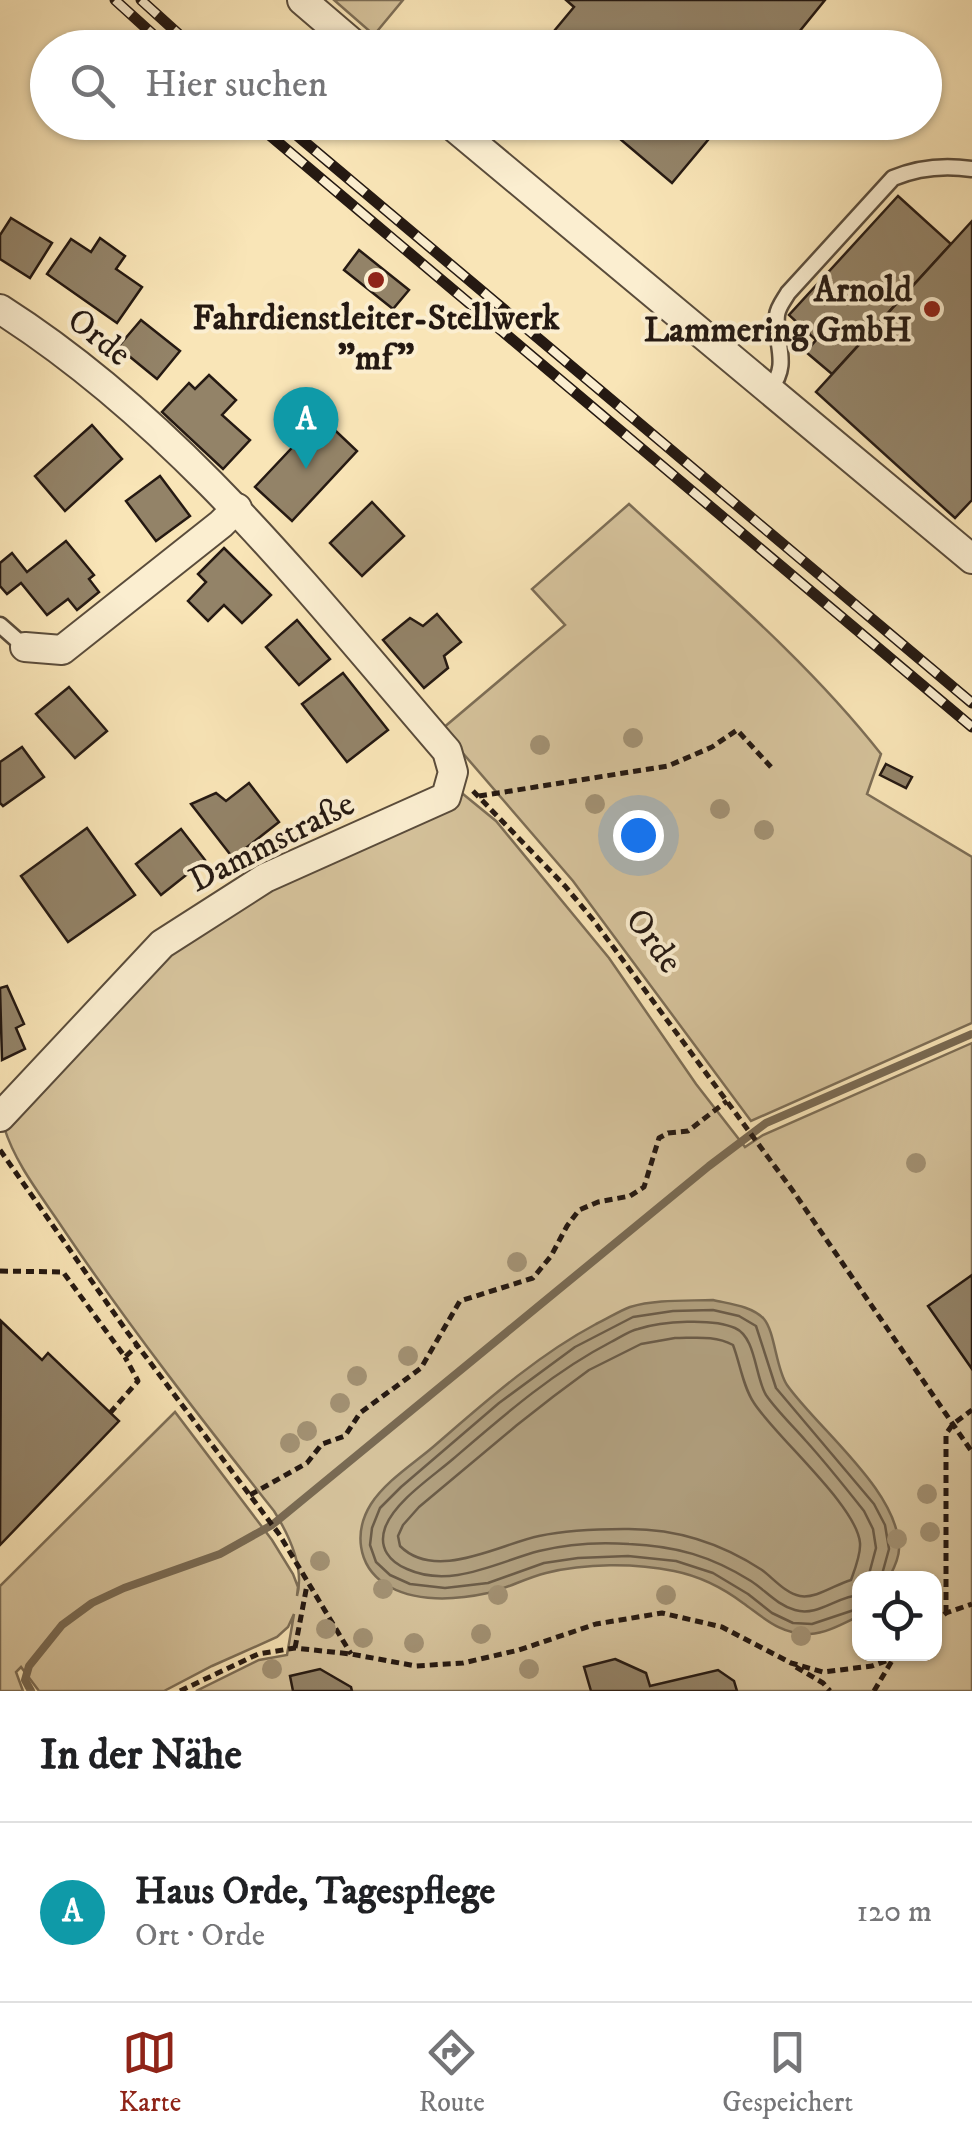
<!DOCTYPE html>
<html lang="de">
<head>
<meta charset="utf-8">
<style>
	body { margin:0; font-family:"IM FELL DW Pica",serif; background:#f6f6f6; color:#202124 }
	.controls { position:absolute; right:30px; bottom:30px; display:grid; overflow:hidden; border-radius:20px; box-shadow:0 2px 8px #0004 }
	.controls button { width:90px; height:90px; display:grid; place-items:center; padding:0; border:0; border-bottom:2px solid #e0e0e0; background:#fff; color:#202124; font:50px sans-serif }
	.you { position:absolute; left:638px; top:835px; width:35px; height:35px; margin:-25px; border:8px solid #fff; border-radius:50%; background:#1a73e8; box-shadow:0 0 0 15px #1a73e833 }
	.badge { display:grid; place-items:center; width:65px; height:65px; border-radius:50%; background:#8f2418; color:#fff; font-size:32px; font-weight:700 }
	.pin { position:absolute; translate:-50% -82px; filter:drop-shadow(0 2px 5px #0008) }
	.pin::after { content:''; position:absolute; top:52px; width:35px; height:30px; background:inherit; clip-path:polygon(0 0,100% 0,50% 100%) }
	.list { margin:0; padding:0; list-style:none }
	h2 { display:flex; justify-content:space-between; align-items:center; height:130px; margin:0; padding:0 40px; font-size:42px }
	h2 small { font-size:32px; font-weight:400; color:#757577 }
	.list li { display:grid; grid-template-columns:65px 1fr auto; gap:30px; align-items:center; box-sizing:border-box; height:180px; padding:0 40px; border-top:2px solid #e0e0e0 }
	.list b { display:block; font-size:38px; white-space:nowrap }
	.list p { margin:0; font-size:32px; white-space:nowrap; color:#757577 }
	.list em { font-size:32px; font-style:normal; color:#757577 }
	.icon { flex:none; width:55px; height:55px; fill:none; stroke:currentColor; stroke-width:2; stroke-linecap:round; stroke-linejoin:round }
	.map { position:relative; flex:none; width:972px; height:1691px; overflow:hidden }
	.search { position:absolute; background:#fff; box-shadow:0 2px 8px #0004; left:30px; right:30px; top:30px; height:110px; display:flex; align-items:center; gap:25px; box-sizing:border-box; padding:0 35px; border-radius:55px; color:#757577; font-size:38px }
	.sheet { height:310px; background:#fff }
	nav { display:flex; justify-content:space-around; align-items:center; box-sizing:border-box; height:140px; border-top:2px solid #e0e0e0; background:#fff; font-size:28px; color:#757577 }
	nav a { display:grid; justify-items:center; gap:5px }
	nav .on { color:#8f2418 }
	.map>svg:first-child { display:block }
	.green { fill:#d5c29b; stroke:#7d6e56; stroke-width:2.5; fill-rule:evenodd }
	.water { fill:#b1a07f; stroke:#796a53; stroke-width:2.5 }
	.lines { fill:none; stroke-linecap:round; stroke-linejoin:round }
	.shore { stroke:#6b5c48; stroke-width:2.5 }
	.stream { stroke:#796a53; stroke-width:8 }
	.building { fill:#938368; stroke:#251912; stroke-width:2.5 }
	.lane-casing { stroke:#5a4c3b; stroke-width:19 }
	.street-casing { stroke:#5a4c3b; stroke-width:32 }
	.path { stroke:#251912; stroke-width:5; stroke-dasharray:8 5; stroke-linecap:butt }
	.lane { stroke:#fbeed0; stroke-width:14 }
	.street { stroke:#fbeed0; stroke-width:28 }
	.rail-casing { stroke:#251912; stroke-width:11 }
	.rail { stroke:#fbeed0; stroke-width:8; stroke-dasharray:22; stroke-linecap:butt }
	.tree { fill:#a29173 }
	.poi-dot { fill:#8f2418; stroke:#fbeed0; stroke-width:4 }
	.labels { text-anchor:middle; stroke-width:8; stroke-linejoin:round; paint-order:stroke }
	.poi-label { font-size:35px; font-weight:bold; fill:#251912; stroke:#fbeed0; text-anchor:end }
	.street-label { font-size:35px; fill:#251912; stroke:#fbeed0 }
</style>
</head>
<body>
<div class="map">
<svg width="972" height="1691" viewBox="0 0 972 1691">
	<rect width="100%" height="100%" fill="#f9e5b7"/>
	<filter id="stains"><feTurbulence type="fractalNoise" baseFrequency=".002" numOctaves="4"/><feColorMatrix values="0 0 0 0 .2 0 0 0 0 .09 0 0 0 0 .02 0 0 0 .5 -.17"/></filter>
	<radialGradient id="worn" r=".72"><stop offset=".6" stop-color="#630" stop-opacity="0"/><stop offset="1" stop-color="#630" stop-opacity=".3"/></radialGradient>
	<g class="green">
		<path d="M334,0H403L374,35Z"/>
		<path d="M629,504C715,583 809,662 881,754L867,794L972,857V1023L751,1121L573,881L442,729L565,625L532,589Z"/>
		<path d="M463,794L496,821L609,958L696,1084L745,1147L763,1135L972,1043V1691H196L259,1660L287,1655L294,1614L288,1627L277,1637L212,1666L164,1691H39L21,1667L16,1672L23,1691H0V1586L175,1412L272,1540L293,1574L298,1587L297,1596C305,1567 289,1535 274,1511C202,1420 131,1329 66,1233C44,1199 16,1166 4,1127L169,953L271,887ZM860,1578H934V1654H860Z"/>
	</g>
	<path class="water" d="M713,1300C730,1304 752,1306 764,1319C775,1332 776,1369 787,1385C818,1429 900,1492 899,1549C899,1559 893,1570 889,1578H860L859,1616C844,1623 827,1633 810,1634C781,1635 764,1618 743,1603C723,1588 699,1576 674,1571C635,1563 585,1563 546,1573C526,1578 508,1588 488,1593C456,1600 414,1603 385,1584C357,1565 354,1531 371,1504C386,1481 413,1464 433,1447C484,1403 536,1356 596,1324C607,1319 619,1311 630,1307C656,1299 687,1301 713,1300Z"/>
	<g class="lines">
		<g class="shore">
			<path d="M675,1338C695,1338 715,1335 733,1345C740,1363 743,1387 754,1403C776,1437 857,1506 860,1543C861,1554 855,1569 851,1580C836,1584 816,1599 800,1596C785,1593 774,1579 762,1570C721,1543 674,1528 624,1529C596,1529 567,1530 539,1536C500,1544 436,1582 400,1546L398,1536L403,1525L419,1507L517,1425L554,1396L589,1370L641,1344Z"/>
			<path d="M860,1595C837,1596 818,1617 795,1610C777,1605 765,1590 751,1581C711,1556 676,1546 629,1544C601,1542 567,1544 539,1551C497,1562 451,1589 407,1569C390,1562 378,1548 385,1528C394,1502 432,1477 453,1459C503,1416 553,1372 611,1342C619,1338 629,1331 638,1329C662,1321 713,1318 735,1328C756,1337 755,1377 766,1395C777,1411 793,1426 806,1441C826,1463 845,1487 864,1511L873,1529L876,1548L868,1578"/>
			<path d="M860,1608L812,1624L793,1623L772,1613L748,1594L713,1573L676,1561L628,1556L578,1558L544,1563L488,1583L445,1588L410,1584L390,1575L376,1562L370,1545L372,1528L380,1508L401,1487L499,1403L575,1347L633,1317L673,1311L713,1310L739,1316L756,1326L776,1388L874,1504L885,1525L889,1549L881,1578"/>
		</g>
		<path class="stream" d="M31,1691L25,1680L29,1666L62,1625L92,1603L124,1588L220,1554L272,1525L709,1166L766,1123L972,1034"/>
	</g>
	<g class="building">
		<path d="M566,0H825L786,48H540L574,7Z"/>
		<path d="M600,122H723L672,183Z"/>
		<path d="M898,196L951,244L832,374L806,352L816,340L789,315Z"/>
		<path d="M11,218L52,243L30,278L0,259V235Z"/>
		<path d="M972,221V500L955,518L816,392Z"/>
		<path d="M100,238L125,256L116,269L142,287L117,323L47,274L71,239L91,252Z"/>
		<path d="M359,250L409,290L393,309L344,270Z"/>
		<path d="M141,320L180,351L157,379L118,347Z"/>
		<path d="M209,375L236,400L222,415L250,440L223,469L162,412L189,383L195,389Z"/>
		<path d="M321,417L357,451L292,521L255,487Z"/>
		<path d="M92,425L122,459L65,511L35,476Z"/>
		<path d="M160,476L190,516L156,541L126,501Z"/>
		<path d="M372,502L404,536L362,576L330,543Z"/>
		<path d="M66,541L94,575L89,579L99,592L77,610L68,599L47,615L21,583L7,594L0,586V563L12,553L27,572Z"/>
		<path d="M224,548L271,595L242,623L224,605L208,621L188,601L206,582L198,574Z"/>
		<path d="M437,614L461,642L444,656L448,668L424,688L383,640L410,618L423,626Z"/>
		<path d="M297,620L330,659L299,685L266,647Z"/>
		<path d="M343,673L388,730L347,762L302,704Z"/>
		<path d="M69,687L107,731L75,758L36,714Z"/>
		<path d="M22,747L44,777L3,806L0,803V762Z"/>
		<path d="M886,764L912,777L906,788L880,775Z"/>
		<path d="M249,783L279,822L233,858L191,804L216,793L226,801Z"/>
		<path d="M87,828L135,895L68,942L21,876Z"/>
		<path d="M181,829L205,860L161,895L136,864Z"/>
		<path d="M7,986L24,1024L16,1028L25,1049L2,1060L0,988Z"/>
		<path d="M972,1275V1369L928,1306Z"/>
		<path d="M1,1321L42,1360L48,1353L119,1421L0,1545Z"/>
		<path d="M615,1659L646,1673L650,1686L718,1670L734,1681L737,1691H591L584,1667Z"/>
		<path d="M320,1669L351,1687L352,1691H293L290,1676Z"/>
	</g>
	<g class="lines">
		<g class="lane-casing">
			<g id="lane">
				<path d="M770,389C791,364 774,343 777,315C778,307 784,300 788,293L893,178C919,167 945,165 972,169"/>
				<path d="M0,625L25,647"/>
			</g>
		</g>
		<g class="street-casing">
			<g id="street">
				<path d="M302,0L358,48"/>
				<path d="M448,122L972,559"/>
				<path d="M0,309C179,423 310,592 447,751L453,772L446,797L265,878L162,944L0,1117"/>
				<path d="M25,647L62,650L221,524L237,508"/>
			</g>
		</g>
		<g class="path">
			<path d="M473,791L565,886L594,921L793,1191L972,1452"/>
			<path d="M479,796L668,766L712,747L737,730L771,767"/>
			<path d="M0,1150L128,1333L279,1534L351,1654"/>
			<path d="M0,1271L63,1272L125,1357L137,1346"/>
			<path d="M110,1413L138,1381L125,1357"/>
			<path d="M250,1495L307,1463L322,1444L345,1436L360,1413L421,1368L460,1301L533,1278L551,1256L567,1226L579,1210L598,1202L630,1196L644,1187L659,1138L668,1133L688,1131L727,1101"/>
			<path d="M946,1613V1434L953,1424L972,1410"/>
			<path d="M934,1623L946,1613L972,1604"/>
			<path d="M295,1648L307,1585"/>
			<path d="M796,1667L823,1683L830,1691"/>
			<path d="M180,1691L258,1654L295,1648L351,1654L416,1666L463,1663L519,1650L596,1624L662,1613L722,1627L791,1663L823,1672L872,1666L894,1658L899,1654"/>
			<path d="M874,1691L893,1659"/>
		</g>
		<use href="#lane" class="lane"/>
		<use href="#street" class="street"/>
		<g class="rail-casing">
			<g id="rail">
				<path d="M115,0L168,48"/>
				<path d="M141,0L194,48"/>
				<path d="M254,122L972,727"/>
				<path d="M281,122L972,703"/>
			</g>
		</g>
		<use href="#rail" class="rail"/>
	</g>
	<g class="tree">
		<circle cx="633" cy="738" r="10"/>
		<circle cx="540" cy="745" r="10"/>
		<circle cx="595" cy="804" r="10"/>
		<circle cx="720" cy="809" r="10"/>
		<circle cx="764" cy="830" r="10"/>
		<circle cx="916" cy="1163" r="10"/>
		<circle cx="517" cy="1262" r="10"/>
		<circle cx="408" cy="1356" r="10"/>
		<circle cx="357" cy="1376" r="10"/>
		<circle cx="340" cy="1403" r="10"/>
		<circle cx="307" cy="1431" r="10"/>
		<circle cx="290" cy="1443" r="10"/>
		<circle cx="927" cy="1494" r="10"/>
		<circle cx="930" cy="1532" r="10"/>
		<circle cx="897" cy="1539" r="10"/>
		<circle cx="320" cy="1561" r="10"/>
		<circle cx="383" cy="1589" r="10"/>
		<circle cx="498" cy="1595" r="10"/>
		<circle cx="666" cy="1595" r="10"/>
		<circle cx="326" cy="1629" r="10"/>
		<circle cx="481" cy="1634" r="10"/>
		<circle cx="801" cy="1636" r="10"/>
		<circle cx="363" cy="1638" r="10"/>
		<circle cx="414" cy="1643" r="10"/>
		<circle cx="272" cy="1669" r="10"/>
		<circle cx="529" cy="1669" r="10"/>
	</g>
	<g class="poi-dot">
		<circle cx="376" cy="280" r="10"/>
		<circle cx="932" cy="309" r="10"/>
	</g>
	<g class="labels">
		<g class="poi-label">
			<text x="912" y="301">Arnold<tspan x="912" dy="40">Lammering GmbH</tspan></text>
			<text x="376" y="329" text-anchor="middle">Fahrdienstleiter-Stellwerk<tspan x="376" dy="40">"mf"</tspan></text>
		</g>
		<g class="street-label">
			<text transform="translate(100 336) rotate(39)" y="12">Orde</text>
			<text transform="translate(271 841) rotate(-27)" y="12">Dammstraße</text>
			<text transform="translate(655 940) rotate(54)" y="12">Orde</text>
		</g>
	</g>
	<rect width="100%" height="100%" filter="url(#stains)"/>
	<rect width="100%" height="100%" fill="url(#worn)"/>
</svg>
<div class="controls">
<button><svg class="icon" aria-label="locate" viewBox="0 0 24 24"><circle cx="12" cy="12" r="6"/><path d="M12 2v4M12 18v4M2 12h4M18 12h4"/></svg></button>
</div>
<div class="you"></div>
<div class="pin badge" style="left:306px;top:469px;background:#0f9aa8">A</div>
<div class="search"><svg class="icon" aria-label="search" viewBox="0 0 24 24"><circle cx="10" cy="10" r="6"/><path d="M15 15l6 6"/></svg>Hier suchen</div>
</div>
<section class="sheet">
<h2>In der Nähe<small></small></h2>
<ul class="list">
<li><span class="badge" style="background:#0f9aa8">A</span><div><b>Haus Orde, Tagespflege</b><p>Ort · Orde</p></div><em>120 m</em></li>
</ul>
</section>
<nav>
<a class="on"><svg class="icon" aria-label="map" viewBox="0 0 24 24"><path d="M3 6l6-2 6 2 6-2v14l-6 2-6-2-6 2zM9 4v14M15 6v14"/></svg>Karte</a>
<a><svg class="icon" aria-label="directions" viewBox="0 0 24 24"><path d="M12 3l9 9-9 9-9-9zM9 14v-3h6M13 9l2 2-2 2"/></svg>Route</a>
<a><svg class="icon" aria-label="saved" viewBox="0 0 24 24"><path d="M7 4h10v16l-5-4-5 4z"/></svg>Gespeichert</a>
</nav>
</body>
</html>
